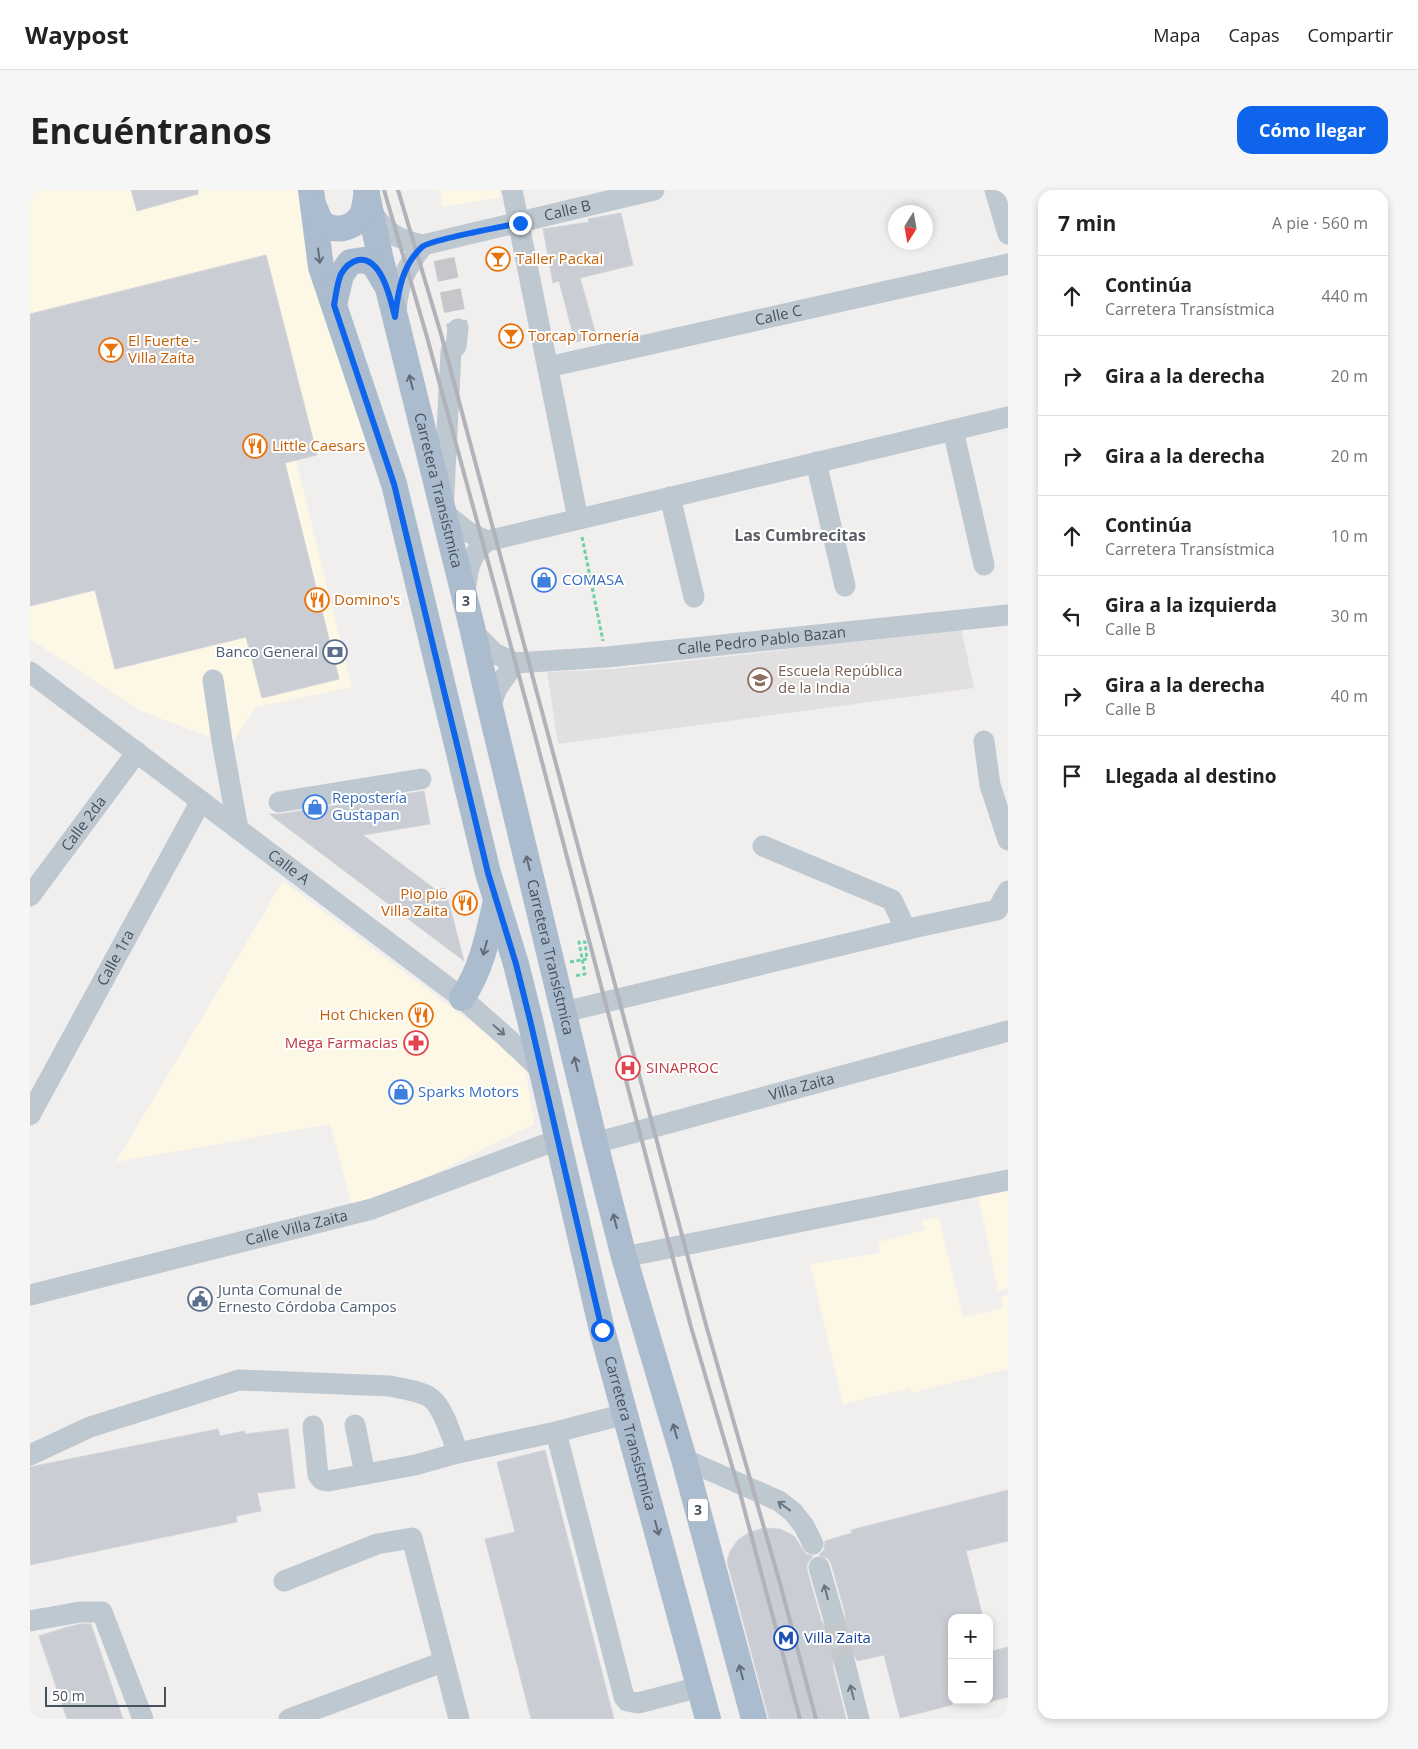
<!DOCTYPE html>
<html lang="es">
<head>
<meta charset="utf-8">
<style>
	body { margin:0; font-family:"Open Sans",sans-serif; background:#f6f6f6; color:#222 }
	.controls { position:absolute; right:15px; bottom:15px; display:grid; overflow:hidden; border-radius:10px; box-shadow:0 2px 8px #0003 }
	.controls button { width:45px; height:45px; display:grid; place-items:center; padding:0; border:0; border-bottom:1px solid #e0e0e0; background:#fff; color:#222; font:25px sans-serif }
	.compass { position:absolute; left:858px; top:15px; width:45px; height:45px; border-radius:50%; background:#fff; box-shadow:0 2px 8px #0003; rotate:191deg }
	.scale { position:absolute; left:15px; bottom:12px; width:121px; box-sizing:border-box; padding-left:5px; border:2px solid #45515d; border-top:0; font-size:14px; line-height:18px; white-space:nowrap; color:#45515d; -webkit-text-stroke:4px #fff; paint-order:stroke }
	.stop { position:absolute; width:15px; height:15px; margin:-11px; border:4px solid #0e65eb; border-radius:50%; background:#fff }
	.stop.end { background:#0e65eb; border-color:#fff; box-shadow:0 1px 5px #0008 }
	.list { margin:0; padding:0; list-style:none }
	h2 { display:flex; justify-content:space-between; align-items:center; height:65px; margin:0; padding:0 20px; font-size:21px }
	h2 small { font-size:16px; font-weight:400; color:#767676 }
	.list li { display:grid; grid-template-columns:32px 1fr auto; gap:15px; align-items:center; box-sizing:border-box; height:80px; padding:0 20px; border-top:1px solid #e0e0e0 }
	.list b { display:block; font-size:19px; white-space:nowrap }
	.list p { margin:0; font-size:16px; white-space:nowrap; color:#767676 }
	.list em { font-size:16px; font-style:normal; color:#767676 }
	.icon { flex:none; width:28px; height:28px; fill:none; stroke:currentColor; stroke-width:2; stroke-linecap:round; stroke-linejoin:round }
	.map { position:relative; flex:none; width:978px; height:1529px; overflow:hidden; border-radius:15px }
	header { display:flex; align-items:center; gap:30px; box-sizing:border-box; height:70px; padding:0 25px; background:#fff; border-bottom:1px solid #e0e0e0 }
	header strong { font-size:24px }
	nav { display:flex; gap:28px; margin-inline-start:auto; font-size:18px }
	.intro { display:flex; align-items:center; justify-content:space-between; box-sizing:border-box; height:120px; padding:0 30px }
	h1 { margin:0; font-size:35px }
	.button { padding:12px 22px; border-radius:15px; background:#0e65eb; color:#fff; font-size:18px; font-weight:700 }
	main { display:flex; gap:30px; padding:0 30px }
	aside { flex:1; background:#fff; border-radius:15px; box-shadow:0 2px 8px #0003 }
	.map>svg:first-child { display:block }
	.commercial { fill:#fdf7e6 }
	.education { fill:#e2dfe0 }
	.building { fill:#cacdd3; stroke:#d2d4da }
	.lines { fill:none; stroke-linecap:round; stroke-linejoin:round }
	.minor-tunnel { stroke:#c6c7ca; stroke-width:21; stroke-dasharray:21 11; stroke-linecap:butt }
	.path { stroke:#6fd2a5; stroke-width:3; stroke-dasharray:4 2.5; stroke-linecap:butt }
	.minor { stroke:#bec8d1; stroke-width:21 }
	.major { stroke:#acbccf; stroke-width:26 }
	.rail { stroke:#b0b3b9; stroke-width:4 }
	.oneway { stroke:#5f6c7a }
	.oneway2 { stroke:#697580 }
	.route { stroke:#0e65eb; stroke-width:6 }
	.labels { text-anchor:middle; stroke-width:4; stroke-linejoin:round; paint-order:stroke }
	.shield { fill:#fff; stroke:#7d858e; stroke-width:1 }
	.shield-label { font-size:14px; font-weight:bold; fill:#45515d }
	.street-label { font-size:15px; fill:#45515d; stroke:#fff }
	.food-label { font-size:15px; fill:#c56008; stroke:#fff; text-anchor:start }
	.shop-label { font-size:15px; fill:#366cbe; stroke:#fff; text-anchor:start }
	.service-label { font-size:15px; fill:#4e5e75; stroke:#fff; text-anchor:end }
	.education-label { font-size:15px; fill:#785e54; stroke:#fff; text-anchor:start }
	.health-label { font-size:15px; fill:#be3a42; stroke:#fff; text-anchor:end }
	.transit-label { font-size:15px; fill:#164399; stroke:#fff; text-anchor:start }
	.neighbourhood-label { font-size:16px; font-weight:bold; fill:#5a5e64; stroke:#fff }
</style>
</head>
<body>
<header>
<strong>Waypost</strong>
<nav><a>Mapa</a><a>Capas</a><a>Compartir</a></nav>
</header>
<div class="intro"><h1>Encuéntranos</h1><a class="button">Cómo llegar</a></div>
<main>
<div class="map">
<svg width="978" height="1529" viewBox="0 0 978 1529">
	<rect width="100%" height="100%" fill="#f1eeee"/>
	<g class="commercial">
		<path d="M0,0H282L339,249L266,271L322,497L226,517L201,555L111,521L0,449Z"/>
		<path d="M409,0H469L471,7L413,17Z"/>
		<path d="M253,691L494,872L504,934L376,998L322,1015L300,934L86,972Z"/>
		<path d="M978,998V1098L968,1101L948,1005Z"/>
		<path d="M909,1027L933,1128L973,1118L971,1107L978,1105V1179L881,1203L880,1198L813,1214L780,1074L850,1063L848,1052L895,1040L892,1030Z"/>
	</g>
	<path class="education" d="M931,437L944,498L528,554L517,482L583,479L737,462L823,450Z"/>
	<g class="building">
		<path d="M101,0H168V4L107,21Z"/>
		<path d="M591,23L603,75L550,88L567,148L545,152L529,91L523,93L513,39L559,32L558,29Z"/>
		<path d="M236,65L287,265L255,273L309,489L232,508L216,447L85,479L65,400L0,416V124Z"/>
		<path d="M394,601L400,634L333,645L406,700L415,698L434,771L239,624H251Z"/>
		<path d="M188,1239L190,1246L214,1241L215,1244L258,1239L265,1298L227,1303L231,1321L206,1326L207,1332L0,1375V1277Z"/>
		<path d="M515,1260L525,1299L584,1529H501L455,1349L485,1342L467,1272Z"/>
		<path d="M978,1300V1351L936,1361L953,1428H922V1515L870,1528L854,1465L827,1471L824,1465L819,1462H812L806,1465L803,1470V1477L816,1529H739L697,1371L700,1361L708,1350L720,1342L735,1338L750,1339L764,1346L776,1364L783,1366L777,1374V1380L791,1430L794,1435L800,1438H806L812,1434L815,1429V1423L801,1373L797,1368L789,1365L794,1360L795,1351L822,1343L821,1340Z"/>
		<path d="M51,1434H61L93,1529H37L9,1446L34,1438Z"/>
		<path d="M978,1457V1507L959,1512V1462Z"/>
	</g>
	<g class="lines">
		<g class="minor-tunnel">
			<path d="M414,69L428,139"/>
			<path d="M803,1426L815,1474"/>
		</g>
		<g class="path">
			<path d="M552,347L573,451"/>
			<path d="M540,772L557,769L555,752H549L555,784L544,786"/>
		</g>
		<g class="minor">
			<path d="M482,0L548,329"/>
			<path d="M965,0L978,44"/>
			<path id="s1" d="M340,19C354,42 368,50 393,55L624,0"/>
			<path d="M366,123C368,92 375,80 393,55"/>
			<path d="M428,139L426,156L421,161L413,322L438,342L457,351"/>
			<path id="s2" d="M518,177L978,74"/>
			<path d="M923,240L954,375"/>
			<path d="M786,272L815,396"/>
			<path d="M640,307L664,407"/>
			<path d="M435,403C438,380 438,367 457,351L978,227"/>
			<path id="s3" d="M443,438L448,447L464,463L485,473L577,467L978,425"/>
			<path id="s4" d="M0,482L432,808L476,847L511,880"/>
			<path d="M183,490L192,551L208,639"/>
			<path d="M460,517L467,498L485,473"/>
			<path d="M954,551L960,595L978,650"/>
			<path d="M249,612L391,589"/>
			<path d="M733,656L862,710L876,740"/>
			<path id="s5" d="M0,706L107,562"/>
			<path d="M534,822L887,737L967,720L978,701"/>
			<path id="s6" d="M0,925L171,611"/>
			<path id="s7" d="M565,953L978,841"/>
			<path d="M594,1067L978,990"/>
			<path id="s8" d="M0,1105L342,1019L527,950"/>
			<path d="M325,1235L335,1284"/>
			<path d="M283,1236L288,1285L292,1290L298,1291L385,1275L428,1263L526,1242L595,1224"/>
			<path d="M526,1242L594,1507L597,1511L608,1513L670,1497"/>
			<path d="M0,1265L60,1237L209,1190L360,1196C372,1199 393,1201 402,1209C414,1219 422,1248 428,1263"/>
			<path d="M654,1269L749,1311L763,1322L774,1336L783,1354"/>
			<path d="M789,1377L803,1426"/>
			<path d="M254,1391L347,1354L382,1348L429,1529"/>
			<path d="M0,1431L50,1422H72L113,1529"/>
			<path d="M815,1474L829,1529"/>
			<path d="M259,1529L413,1472"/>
		</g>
		<g class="major">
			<path id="s9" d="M281,0L291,77L364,294L458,683L486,774L500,830L572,1140L678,1529"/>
			<path id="s10" d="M336,0L350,66L442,437L460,517L565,953L594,1067L654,1269L724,1529"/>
			<path d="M283,14L291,33C304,42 322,40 331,26C335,20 335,10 337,2"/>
			<path d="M304,115L311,85L320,72L333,70L344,74L355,93"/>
			<path d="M432,808C452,779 458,745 466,711"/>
		</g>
		<g class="rail">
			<path d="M354,0L397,147L498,519L661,1137L710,1303L770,1529"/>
			<path d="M368,0L411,144L676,1135L751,1397L786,1529"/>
		</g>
	</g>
	<defs><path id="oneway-shaft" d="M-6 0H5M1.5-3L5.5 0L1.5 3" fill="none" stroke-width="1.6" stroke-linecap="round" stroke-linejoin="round" transform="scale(1.25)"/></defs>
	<g class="oneway">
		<use href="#oneway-shaft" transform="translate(289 66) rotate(83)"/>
		<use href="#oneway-shaft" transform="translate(381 192) rotate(-104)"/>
		<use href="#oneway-shaft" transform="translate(498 673) rotate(-104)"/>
		<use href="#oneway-shaft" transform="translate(455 758) rotate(105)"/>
		<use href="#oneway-shaft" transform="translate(546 874) rotate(-103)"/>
		<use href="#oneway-shaft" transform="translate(585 1031) rotate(-104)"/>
		<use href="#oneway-shaft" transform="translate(645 1241) rotate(-106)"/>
		<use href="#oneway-shaft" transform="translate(627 1338) rotate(75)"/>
		<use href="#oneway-shaft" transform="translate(711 1482) rotate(-105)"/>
	</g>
	<g class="oneway2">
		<use href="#oneway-shaft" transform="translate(469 840) rotate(41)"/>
		<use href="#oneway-shaft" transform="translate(754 1316) rotate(-144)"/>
		<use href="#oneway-shaft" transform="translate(796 1402) rotate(-105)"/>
		<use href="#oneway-shaft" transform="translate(822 1502) rotate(-104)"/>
	</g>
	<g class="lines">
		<path class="route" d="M490,33C475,36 399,50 392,57C372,75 368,102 365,127C361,111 352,66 328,70C321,72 315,77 311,84C307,93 306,105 304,115L364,294L458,683L486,774L500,830L572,1140"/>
	</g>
	<defs>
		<g id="bar-ring" transform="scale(1.25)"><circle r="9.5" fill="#fff" stroke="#e8710a" stroke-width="1.5"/><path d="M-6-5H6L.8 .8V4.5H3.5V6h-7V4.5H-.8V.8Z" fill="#e8710a"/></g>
		<g id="restaurant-ring" transform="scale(1.25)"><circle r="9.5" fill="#fff" stroke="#e8710a" stroke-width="1.5"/><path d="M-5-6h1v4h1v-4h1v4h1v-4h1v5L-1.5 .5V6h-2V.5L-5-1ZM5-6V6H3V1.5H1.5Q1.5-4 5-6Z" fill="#e8710a"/></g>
		<g id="shop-ring" transform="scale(1.25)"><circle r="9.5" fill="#fff" stroke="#3f7fe0" stroke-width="1.5"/><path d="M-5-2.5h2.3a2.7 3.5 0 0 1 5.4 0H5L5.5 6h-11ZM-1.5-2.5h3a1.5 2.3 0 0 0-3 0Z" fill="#3f7fe0"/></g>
		<g id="bank-ring" transform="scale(1.25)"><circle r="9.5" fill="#fff" stroke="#5c6f8a" stroke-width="1.5"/><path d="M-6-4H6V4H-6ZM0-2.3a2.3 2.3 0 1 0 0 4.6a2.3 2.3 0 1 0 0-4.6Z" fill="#5c6f8a"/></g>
		<g id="school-ring" transform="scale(1.25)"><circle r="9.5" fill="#fff" stroke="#8d6e63" stroke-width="1.5"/><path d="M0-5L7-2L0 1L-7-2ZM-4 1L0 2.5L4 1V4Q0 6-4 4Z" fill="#8d6e63"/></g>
		<g id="pharmacy-ring" transform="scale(1.25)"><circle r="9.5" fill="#fff" stroke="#e0444e" stroke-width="1.5"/><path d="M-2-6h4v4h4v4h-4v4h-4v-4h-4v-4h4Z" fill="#e0444e"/></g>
		<g id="hospital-ring" transform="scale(1.25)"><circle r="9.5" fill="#fff" stroke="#e0444e" stroke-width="1.5"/><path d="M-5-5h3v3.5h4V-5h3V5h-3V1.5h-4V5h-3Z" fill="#e0444e"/></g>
		<g id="civic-ring" transform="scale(1.25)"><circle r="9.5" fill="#fff" stroke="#5c6f8a" stroke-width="1.5"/><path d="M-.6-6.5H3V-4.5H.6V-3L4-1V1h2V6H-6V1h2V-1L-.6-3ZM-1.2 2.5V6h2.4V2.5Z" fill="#5c6f8a"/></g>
		<g id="metro-ring" transform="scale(1.25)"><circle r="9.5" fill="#fff" stroke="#1a4fb4" stroke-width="1.5"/><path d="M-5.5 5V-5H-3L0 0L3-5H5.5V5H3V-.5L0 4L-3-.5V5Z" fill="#1a4fb4"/></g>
	</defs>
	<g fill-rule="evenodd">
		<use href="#bar-ring" x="468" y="69"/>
		<use href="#bar-ring" x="481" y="146"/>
		<use href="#bar-ring" x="81" y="160"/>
		<use href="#restaurant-ring" x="225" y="256"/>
		<use href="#shop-ring" x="514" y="390"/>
		<use href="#restaurant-ring" x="287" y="410"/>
		<use href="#bank-ring" x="305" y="462"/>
		<use href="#school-ring" x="730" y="490"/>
		<use href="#shop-ring" x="285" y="617"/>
		<use href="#restaurant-ring" x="435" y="713"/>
		<use href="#restaurant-ring" x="391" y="825"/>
		<use href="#pharmacy-ring" x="386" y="853"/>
		<use href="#hospital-ring" x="598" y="878"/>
		<use href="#shop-ring" x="371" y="902"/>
		<use href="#civic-ring" x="170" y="1109"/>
		<use href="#metro-ring" x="756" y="1448"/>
	</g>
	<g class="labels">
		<g class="shield">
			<rect x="426" y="399.5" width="20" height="23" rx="4"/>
			<rect x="658" y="1308.5" width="20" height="23" rx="4"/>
		</g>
		<g class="shield-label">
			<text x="436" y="416">3</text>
			<text x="668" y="1325">3</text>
		</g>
		<g class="street-label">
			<text dy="5" stroke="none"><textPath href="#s1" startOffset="215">Calle B</textPath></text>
			<text dy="5" stroke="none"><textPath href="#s2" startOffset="236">Calle C</textPath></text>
			<text dy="5" stroke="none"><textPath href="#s10" startOffset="309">Carretera Transístmica</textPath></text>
			<text dy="5" stroke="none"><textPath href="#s3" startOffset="304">Calle Pedro Pablo Bazan</textPath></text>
			<text dy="5" stroke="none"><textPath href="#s5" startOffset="90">Calle 2da</textPath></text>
			<text dy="5" stroke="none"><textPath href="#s4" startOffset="324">Calle A</textPath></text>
			<text dy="5" stroke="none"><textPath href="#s10" startOffset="789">Carretera Transístmica</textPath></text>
			<text dy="5" stroke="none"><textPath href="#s6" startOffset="179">Calle 1ra</textPath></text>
			<text dy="5" stroke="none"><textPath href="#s7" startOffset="214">Villa Zaita</textPath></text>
			<text dy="5" stroke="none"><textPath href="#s8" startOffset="275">Calle Villa Zaita</textPath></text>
			<text dy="5" stroke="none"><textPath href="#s9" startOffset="1285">Carretera Transístmica</textPath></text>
		</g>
		<g class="food-label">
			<text x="486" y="74">Taller Packai</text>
			<text x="498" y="151">Torcap Tornería</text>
			<text x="98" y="156">El Fuerte -<tspan x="98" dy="17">Villa Zaíta</tspan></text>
			<text x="242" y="261">Little Caesars</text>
			<text x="304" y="415">Domino's</text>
			<text x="418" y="709" text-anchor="end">Pio pio<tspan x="418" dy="17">Villa Zaita</tspan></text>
			<text x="374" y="830" text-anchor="end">Hot Chicken</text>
		</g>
		<g class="shop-label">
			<text x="532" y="395">COMASA</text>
			<text x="302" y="613">Repostería<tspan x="302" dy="17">Gustapan</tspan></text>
			<text x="388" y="907">Sparks Motors</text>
		</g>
		<g class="service-label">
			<text x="288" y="467">Banco General</text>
			<text x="188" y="1105" text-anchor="start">Junta Comunal de<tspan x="188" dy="17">Ernesto Córdoba Campos</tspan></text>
		</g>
		<g class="education-label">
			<text x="748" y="486">Escuela República<tspan x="748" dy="17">de la India</tspan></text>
		</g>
		<g class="health-label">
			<text x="368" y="858">Mega Farmacias</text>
			<text x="616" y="883" text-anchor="start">SINAPROC</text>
		</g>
		<g class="transit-label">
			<text x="774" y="1453">Villa Zaita</text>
		</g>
		<g class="neighbourhood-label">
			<text x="770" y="351">Las Cumbrecitas</text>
		</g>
	</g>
</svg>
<div class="controls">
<button>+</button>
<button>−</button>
</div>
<svg class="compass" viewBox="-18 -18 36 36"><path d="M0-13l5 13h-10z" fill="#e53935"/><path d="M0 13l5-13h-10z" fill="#767676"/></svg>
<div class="scale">50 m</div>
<div class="stop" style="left:572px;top:1140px"></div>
<div class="stop end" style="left:490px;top:33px"></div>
</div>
<aside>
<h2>7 min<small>A pie · 560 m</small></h2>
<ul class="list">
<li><svg class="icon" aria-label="ahead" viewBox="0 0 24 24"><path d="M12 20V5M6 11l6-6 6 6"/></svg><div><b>Continúa</b><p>Carretera Transístmica</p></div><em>440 m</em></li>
<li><svg class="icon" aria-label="right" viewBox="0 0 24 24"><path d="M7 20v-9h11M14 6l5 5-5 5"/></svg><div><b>Gira a la derecha</b></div><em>20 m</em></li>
<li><svg class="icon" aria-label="right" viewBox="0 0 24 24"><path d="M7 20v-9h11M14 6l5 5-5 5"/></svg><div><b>Gira a la derecha</b></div><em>20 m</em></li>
<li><svg class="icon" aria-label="ahead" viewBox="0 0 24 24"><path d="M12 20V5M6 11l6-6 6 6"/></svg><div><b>Continúa</b><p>Carretera Transístmica</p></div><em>10 m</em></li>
<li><svg class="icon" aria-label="left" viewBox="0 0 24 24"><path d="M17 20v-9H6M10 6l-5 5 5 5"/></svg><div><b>Gira a la izquierda</b><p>Calle B</p></div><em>30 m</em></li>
<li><svg class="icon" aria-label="right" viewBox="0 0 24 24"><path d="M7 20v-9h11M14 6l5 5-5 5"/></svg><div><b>Gira a la derecha</b><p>Calle B</p></div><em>40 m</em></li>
<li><svg class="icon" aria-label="arrive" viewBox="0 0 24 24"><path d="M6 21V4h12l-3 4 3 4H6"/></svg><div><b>Llegada al destino</b></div></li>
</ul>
</aside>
</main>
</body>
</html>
